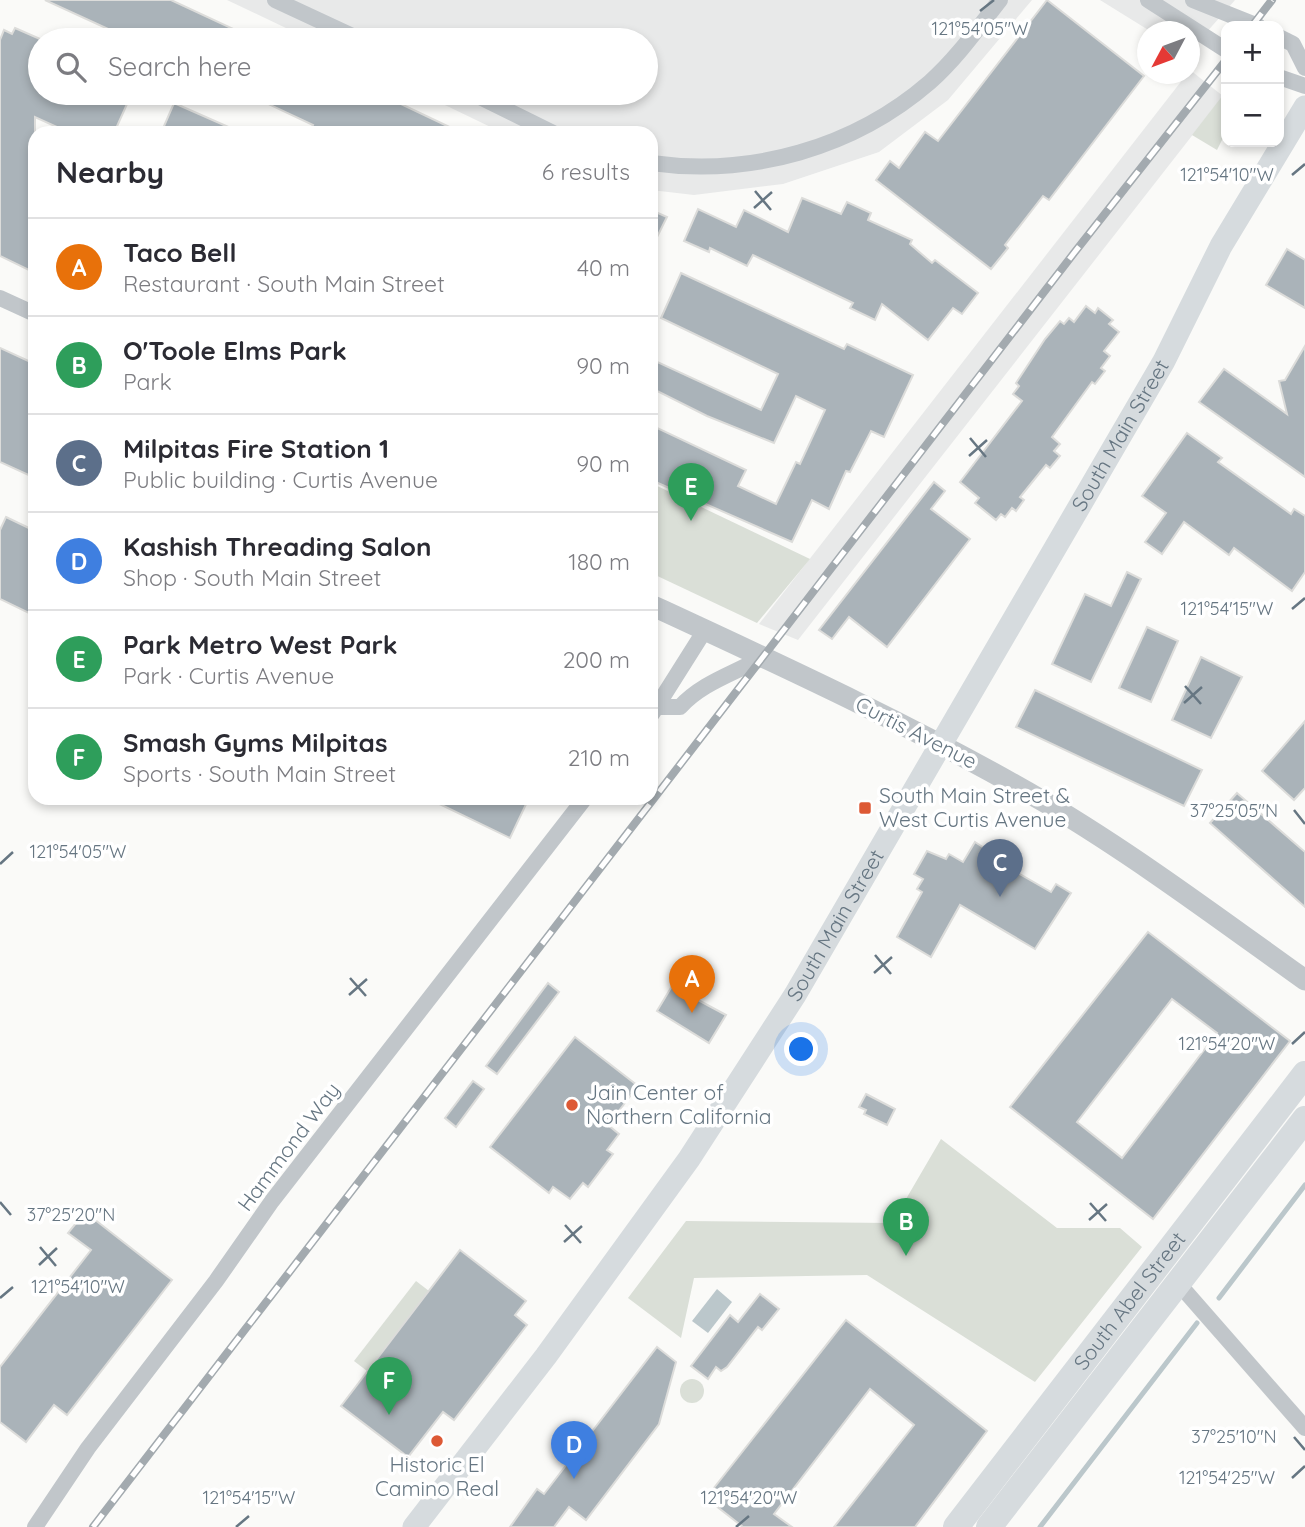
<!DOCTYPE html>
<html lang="en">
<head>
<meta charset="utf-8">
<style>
	body { margin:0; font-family:Quicksand,sans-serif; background:#f2f2f3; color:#2b2b33 }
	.controls { position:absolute; right:21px; top:21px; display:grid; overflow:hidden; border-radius:14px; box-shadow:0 4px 10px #0003 }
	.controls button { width:63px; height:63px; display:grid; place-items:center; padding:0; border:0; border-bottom:2px solid #e1e1e2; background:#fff; color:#2b2b33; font:35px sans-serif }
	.compass { position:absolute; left:1137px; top:21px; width:63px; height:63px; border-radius:50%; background:#fff; box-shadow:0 4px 10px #0003; rotate:229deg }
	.you { position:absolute; left:802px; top:1050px; width:24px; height:24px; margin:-18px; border:5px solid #fff; border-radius:50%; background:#1a73e8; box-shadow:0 0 0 10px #1a73e833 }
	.badge { display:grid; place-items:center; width:46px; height:46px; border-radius:50%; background:#dd5935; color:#fff; font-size:23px; font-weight:700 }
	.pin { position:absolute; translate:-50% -58px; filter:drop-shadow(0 2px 4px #0008) }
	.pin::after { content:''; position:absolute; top:37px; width:24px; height:21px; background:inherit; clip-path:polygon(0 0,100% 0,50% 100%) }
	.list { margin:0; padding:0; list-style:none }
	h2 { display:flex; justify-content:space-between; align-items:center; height:91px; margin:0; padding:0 28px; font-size:30px }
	h2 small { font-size:23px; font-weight:400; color:#7c7c81 }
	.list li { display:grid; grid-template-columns:46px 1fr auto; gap:21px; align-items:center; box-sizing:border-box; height:98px; padding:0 28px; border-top:2px solid #e1e1e2 }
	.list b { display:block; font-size:26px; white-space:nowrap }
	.list p { margin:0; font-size:23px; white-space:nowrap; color:#7c7c81 }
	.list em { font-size:23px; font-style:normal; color:#7c7c81 }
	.icon { flex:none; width:38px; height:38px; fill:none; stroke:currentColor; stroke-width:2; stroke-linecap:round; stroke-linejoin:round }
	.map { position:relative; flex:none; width:1305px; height:1527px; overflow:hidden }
	.search { position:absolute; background:#fff; box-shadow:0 4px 10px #0003; left:28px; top:28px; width:630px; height:77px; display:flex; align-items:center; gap:18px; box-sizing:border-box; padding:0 24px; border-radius:38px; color:#7c7c81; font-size:26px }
	.panel { position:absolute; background:#fff; box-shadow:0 4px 10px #0003; left:28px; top:126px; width:630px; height:679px; border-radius:21px }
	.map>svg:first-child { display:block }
	.built { fill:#e8e9e9 }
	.green { fill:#dadfd7 }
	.water { fill:#bbc7cb }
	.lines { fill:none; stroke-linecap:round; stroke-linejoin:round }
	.stream { stroke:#bbc7cb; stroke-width:5 }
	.building { fill:#aab3b9; stroke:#dcdcda; stroke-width:2; fill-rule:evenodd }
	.minor { stroke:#c1c6ca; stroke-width:16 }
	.tertiary { stroke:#c1c6ca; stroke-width:21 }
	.secondary { stroke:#d6dbde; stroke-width:23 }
	.primary { stroke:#d6dbde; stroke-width:26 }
	.rail-casing { stroke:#a3aaaf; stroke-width:8 }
	.rail { stroke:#fff; stroke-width:5; stroke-dasharray:16; stroke-linecap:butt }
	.ticks { fill:none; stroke:#667682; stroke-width:2.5 }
	.poi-dot { fill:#dd5935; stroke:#fff; stroke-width:2.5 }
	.labels { text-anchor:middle; stroke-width:7; stroke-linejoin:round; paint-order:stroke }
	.street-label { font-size:21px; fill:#667682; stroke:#fff }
	.poi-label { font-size:21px; fill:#667682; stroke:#fff; text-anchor:start }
	.ticks-label { font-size:18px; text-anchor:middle; fill:#667682; stroke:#fff; stroke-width:7; stroke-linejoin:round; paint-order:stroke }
</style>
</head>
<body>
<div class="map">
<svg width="1305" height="1527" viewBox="0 0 1305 1527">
	<rect width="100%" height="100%" fill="#fafaf8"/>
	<g class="built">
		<path d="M227,0H1032L948,100L879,152L783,184L694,195L651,190V133H503L420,93H646V40H311Z"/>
		<path d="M1100,0H1235L1190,51V32L1150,31Z"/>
		<path d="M1190,70L1223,96L798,640L759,624Z"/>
	</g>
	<g class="green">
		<path d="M1223,95L1226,97V132L1217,150L1192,135Z"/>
		<path d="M651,483L810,559L757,623L651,573Z"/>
		<path d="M941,1139L1057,1228H1120L1142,1247L1035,1382L867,1275L694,1278L681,1338L628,1298L686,1221L892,1223Z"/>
		<path d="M416,1281L429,1291L367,1371L354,1361Z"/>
		<circle cx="692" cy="1391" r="12"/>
	</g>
	<path class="water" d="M717,1289L732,1302L708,1333L692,1321Z"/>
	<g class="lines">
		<g class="stream">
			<path d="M1219,1298L1305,1185"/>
			<path d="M1040,1527L1197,1323"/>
		</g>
	</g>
	<g class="building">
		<path d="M45,0H171L257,40H132Z"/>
		<path d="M1047,0L1144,76L1049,200L1043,196L1005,245L1008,248L991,269L876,180L890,161L899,168L925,132L938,141Z"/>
		<path d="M15,28L40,39V93H132L114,133H70L35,117V273L0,256V40L4,30L12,34Z"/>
		<path d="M245,93H378L462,133H309L313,125Z"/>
		<path d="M174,103L242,133H161Z"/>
		<path d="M802,198L841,214L847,202L871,213L868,220L912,240L910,244L932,263L935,260L978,293L962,314L953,308L928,340L882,304L875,320L850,308L853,303L753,255L747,266L710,248L709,252L684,241L698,209L736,227L744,210L788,232Z"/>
		<path d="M651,210L667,217L651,249Z"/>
		<path d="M1287,249L1305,260V308L1266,285Z"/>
		<path d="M681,273L844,349L847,344L913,375L884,437L871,431L850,472L846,471L829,509L812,500L792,542L651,480V425L746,470L738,486L776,504L796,462L800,464L825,410L796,396L774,443L707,416L651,388V359L761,410L778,374L661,318Z"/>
		<path d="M1086,306L1095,313L1098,308L1113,320L1109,324L1119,332L1104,351L1110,356L1101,368L1105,371L1095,384L1092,382L1052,437L1060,444L1054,451L1060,456L1050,468L1046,465L1020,497L1024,500L1016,511L1012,508L1005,517L1001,514L996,520L975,503L979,498L960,482L1022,401L1013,394L1019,386L1016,383L1045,339L1060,321L1064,324L1069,318L1074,322Z"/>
		<path d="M1305,346V477L1199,402L1224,369L1287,414L1279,381L1285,380Z"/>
		<path d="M0,348L35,364V478L0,462Z"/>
		<path d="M1187,433L1222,458L1218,462L1291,514L1294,509L1305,516V572L1292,591L1234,548L1229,555L1184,522L1162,554L1145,542L1166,513L1142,496Z"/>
		<path d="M934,482L945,491L931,509L970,539L887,647L849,617L832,639L819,630Z"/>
		<path d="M6,517L35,531V616L0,599V530Z"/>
		<path d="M1127,572L1141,579L1091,682L1052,664L1085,594L1111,606Z"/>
		<path d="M1147,627L1178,641L1151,702L1119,688Z"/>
		<path d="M1201,657L1242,677L1211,738L1172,720Z"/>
		<path d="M1035,690L1202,770L1184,806L1016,727Z"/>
		<path d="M1305,721V788L1294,800L1262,771Z"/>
		<path d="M1237,793L1305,852V907L1210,823Z"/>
		<path d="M427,798H529L510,838Z"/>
		<path d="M975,842L992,853L990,857L1051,892L1056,884L1071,893L1035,949L960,905L931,957L897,937L922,892L917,889L923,879L914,874L927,851L946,859L949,854L963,862Z"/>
		<path d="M1148,932L1290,1041L1153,1219L1010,1107ZM1172,999L1217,1033L1122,1158L1077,1122Z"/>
		<path d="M548,983L559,992L497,1074L486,1066Z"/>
		<path d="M672,986L726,1015L709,1043L657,1011Z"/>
		<path d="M575,1037L638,1086L608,1125L619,1134L607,1150L613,1154L588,1187L583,1183L570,1199L553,1187L549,1193L490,1147Z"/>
		<path d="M473,1081L484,1089L456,1127L445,1118Z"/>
		<path d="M866,1094L895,1109L887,1125L864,1114L866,1110L859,1107Z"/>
		<path d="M85,1212L172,1280L67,1415L54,1405L26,1442L0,1422V1367L91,1250L68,1233Z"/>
		<path d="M460,1250L526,1301L515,1315L527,1325L454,1420L443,1412L408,1457L341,1406Z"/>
		<path d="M760,1294L779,1309L762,1330L758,1327L727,1367L721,1371L716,1367L708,1379L691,1366L730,1315L738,1322Z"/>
		<path d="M846,1320L987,1431L915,1527H834L914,1425L870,1389L774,1514L792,1527H743L706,1498Z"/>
		<path d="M657,1347L676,1362L659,1424L586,1520L569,1507L554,1527H510L537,1489L544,1494Z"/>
	</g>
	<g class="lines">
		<g class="minor">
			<path d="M275,0L361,40"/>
			<path d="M1148,0L1226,50"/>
			<path d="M1193,0L1258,26"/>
			<path d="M1279,37L1293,44L1305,68"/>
			<path d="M1279,77L1305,86"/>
			<path d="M472,93L553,133"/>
			<path d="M651,163C751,177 854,148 930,82C957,58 978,28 1000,0"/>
			<path d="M0,298L35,314"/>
			<path d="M658,707H680C703,682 734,674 763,657"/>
			<path d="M652,714L705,630"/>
			<path d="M1178,1283L1305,1428"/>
			<path d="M35,1527L88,1448L216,1281L272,1201L585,798"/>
		</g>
		<path class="tertiary" d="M651,605C785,667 920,729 1048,804C1137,857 1221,920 1305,980"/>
		<path class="secondary" id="s1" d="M414,1527L546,1356L689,1159L795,995L1164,361L1221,246L1305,107"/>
		<g class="primary">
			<path id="s2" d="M956,1527L1305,1074"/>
			<path d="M989,1527L1305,1119"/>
		</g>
		<g class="rail-casing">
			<g id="rail">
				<path d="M1252,26L1272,0"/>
				<path d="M93,1527L1074,253L1226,60"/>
			</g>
		</g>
		<use href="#rail" class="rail"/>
	</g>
	<path class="ticks" d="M980,11L994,0M1292,175L1305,164M755,191L771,210M754,208L772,192M970,438L986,457M969,456L987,440M1292,609L1305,598M1185,686L1201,704M1184,703L1202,687M1294,810L1305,824M0,864L13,852M875,955L891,974M874,973L892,957M350,978L366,996M349,995L367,979M1292,1044L1305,1032M0,1202L11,1215M1090,1203L1106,1221M1089,1220L1107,1204M565,1225L581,1243M564,1242L582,1226M40,1247L56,1266M39,1265L57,1248M0,1298L13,1287M1294,1437L1305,1450M1292,1478L1305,1466M236,1527L249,1516M736,1527L749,1516"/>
	<g class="poi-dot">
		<rect x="858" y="801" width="14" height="14" rx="3.5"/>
		<circle cx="572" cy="1105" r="7"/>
		<circle cx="437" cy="1441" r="7"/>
	</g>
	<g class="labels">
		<g class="street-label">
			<text dy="7" stroke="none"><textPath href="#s1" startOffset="1302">South Main Street</textPath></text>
			<text transform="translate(916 733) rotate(27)" y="7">Curtis Avenue</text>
			<text dy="7" stroke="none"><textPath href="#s1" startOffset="735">South Main Street</textPath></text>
			<text transform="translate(289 1147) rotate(-53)" y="7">Hammond Way</text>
			<text dy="7" stroke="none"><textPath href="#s2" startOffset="285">South Abel Street</textPath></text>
		</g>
		<g class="poi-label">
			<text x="879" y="803">South Main Street &amp;<tspan x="879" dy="24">West Curtis Avenue</tspan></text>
			<text x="586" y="1100">Jain Center of<tspan x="586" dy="24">Northern California</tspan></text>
			<text x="437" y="1472" text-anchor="middle">Historic El<tspan x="437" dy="24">Camino Real</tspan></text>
		</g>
	</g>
	<g class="ticks-label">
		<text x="980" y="35">121°54'05"W</text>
		<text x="1227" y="181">121°54'10"W</text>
		<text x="1227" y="615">121°54'15"W</text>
		<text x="1234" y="817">37°25'05"N</text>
		<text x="78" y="858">121°54'05"W</text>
		<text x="1227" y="1050">121°54'20"W</text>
		<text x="71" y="1221">37°25'20"N</text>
		<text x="78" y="1293">121°54'10"W</text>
		<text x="1234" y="1443">37°25'10"N</text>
		<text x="1227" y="1484">121°54'25"W</text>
		<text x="249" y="1504">121°54'15"W</text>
		<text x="749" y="1504">121°54'20"W</text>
	</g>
</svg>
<div class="controls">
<button>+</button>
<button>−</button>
</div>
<svg class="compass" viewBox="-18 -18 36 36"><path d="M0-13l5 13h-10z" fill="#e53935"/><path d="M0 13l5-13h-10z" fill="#7c7c81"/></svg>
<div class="you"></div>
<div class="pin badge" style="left:692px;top:1013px;background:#e8710a">A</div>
<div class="pin badge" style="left:906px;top:1256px;background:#2e9e5b">B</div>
<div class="pin badge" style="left:1000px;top:897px;background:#5c6f8a">C</div>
<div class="pin badge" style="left:574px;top:1479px;background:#3f7fe0">D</div>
<div class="pin badge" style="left:691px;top:521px;background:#2e9e5b">E</div>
<div class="pin badge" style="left:389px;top:1415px;background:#2e9e5b">F</div>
<div class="search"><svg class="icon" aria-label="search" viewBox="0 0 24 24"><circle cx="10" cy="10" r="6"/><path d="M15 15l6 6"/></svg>Search here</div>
<section class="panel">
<h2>Nearby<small>6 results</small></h2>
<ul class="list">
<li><span class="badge" style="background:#e8710a">A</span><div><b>Taco Bell</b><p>Restaurant · South Main Street</p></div><em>40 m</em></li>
<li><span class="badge" style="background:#2e9e5b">B</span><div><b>O'Toole Elms Park</b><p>Park</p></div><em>90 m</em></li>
<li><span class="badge" style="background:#5c6f8a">C</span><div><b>Milpitas Fire Station 1</b><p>Public building · Curtis Avenue</p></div><em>90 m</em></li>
<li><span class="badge" style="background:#3f7fe0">D</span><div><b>Kashish Threading Salon</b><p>Shop · South Main Street</p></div><em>180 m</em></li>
<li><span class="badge" style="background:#2e9e5b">E</span><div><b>Park Metro West Park</b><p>Park · Curtis Avenue</p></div><em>200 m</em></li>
<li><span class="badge" style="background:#2e9e5b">F</span><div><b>Smash Gyms Milpitas</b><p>Sports · South Main Street</p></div><em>210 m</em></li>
</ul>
</section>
</div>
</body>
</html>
